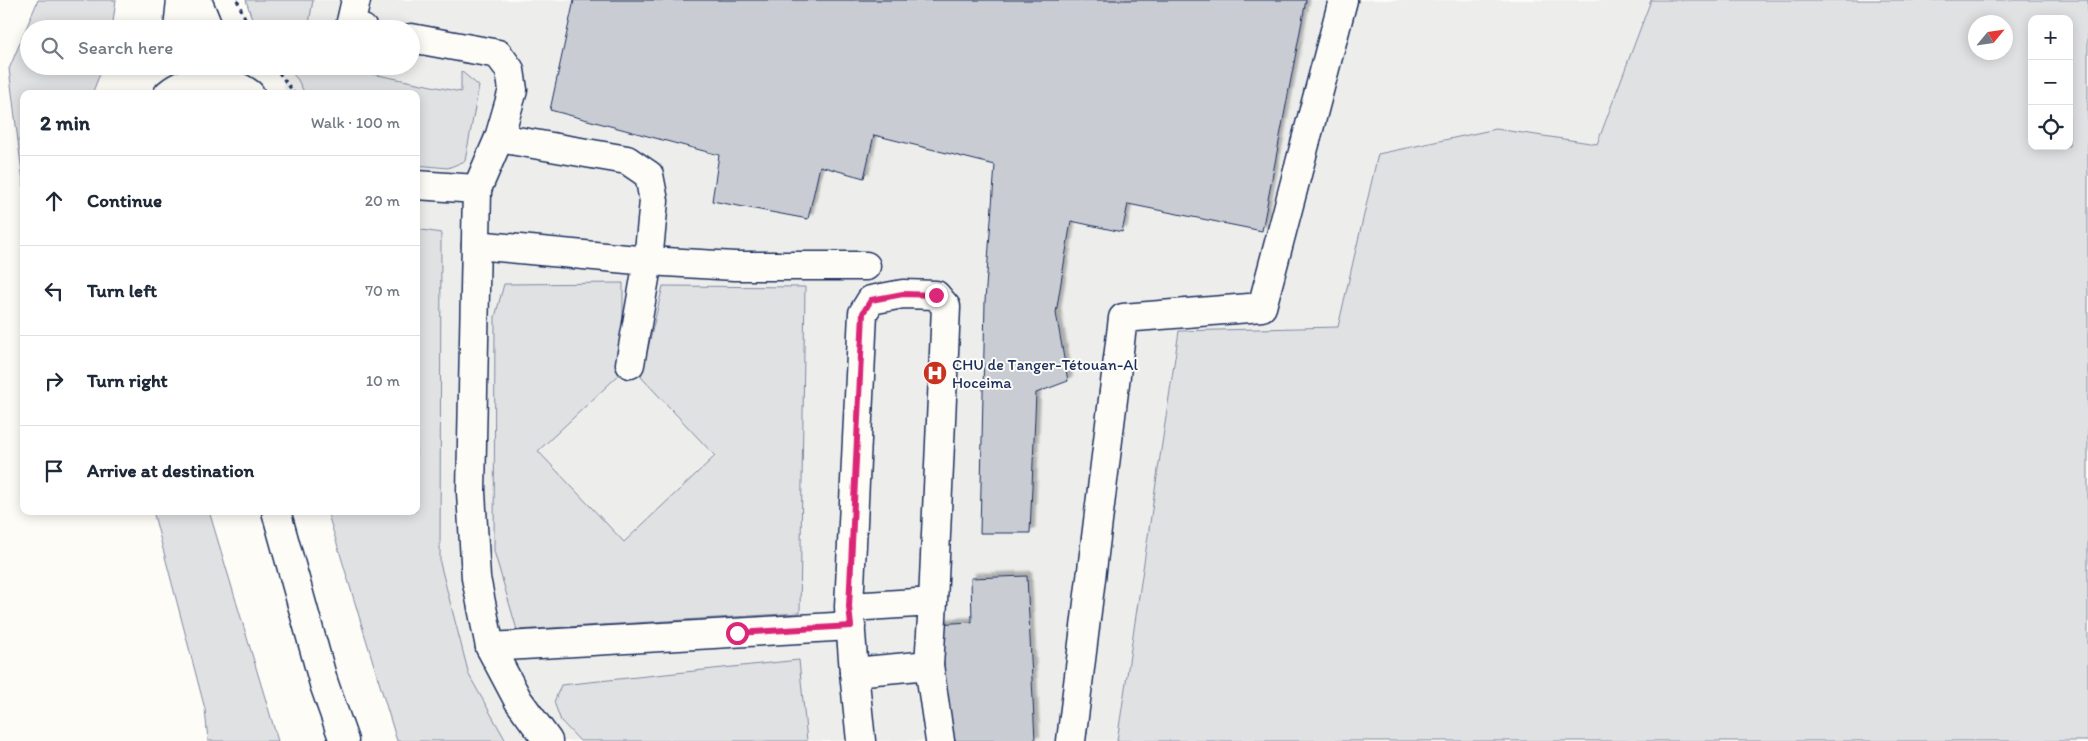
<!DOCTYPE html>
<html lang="en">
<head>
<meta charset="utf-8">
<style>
	body { margin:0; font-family:Itim,sans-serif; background:#f6f6f7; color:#1f2937 }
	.controls { position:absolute; right:15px; top:15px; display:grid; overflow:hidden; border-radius:10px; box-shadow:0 2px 12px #0003 }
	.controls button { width:45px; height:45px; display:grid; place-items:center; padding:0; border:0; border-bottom:1px solid #e0e1e3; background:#fff; color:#1f2937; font:25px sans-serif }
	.compass { position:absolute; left:1968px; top:15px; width:45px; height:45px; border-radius:50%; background:#fff; box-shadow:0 2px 12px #0003; rotate:61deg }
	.stop { position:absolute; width:15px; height:15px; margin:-11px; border:4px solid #db2777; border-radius:50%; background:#fff }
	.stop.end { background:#db2777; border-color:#fff; box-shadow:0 1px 5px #0008 }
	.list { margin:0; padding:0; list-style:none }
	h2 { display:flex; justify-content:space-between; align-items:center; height:65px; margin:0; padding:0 20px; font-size:21px }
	h2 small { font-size:16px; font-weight:400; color:#747a83 }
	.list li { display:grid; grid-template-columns:32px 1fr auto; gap:15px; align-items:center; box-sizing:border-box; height:90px; padding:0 20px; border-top:1px solid #e0e1e3 }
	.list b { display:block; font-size:19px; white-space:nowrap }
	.list em { font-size:16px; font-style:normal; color:#747a83 }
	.icon { flex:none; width:28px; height:28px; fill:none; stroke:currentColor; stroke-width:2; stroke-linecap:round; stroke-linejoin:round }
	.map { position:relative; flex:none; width:2088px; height:741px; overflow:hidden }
	.search { position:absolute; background:#fff; box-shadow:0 2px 12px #0003; left:20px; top:20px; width:400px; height:55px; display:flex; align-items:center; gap:12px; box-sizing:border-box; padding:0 18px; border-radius:28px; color:#747a83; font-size:19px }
	.panel { position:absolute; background:#fff; box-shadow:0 2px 12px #0003; left:20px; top:90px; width:400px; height:425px; border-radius:10px }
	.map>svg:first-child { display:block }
	.built { fill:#edeeec }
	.green { fill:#e0e1e3; stroke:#7e88a0; fill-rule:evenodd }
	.building { fill:#c9ccd3; stroke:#1b2f5e; filter:url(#shadow) }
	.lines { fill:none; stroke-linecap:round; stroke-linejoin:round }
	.minor-casing { stroke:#1b2f5e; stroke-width:31 }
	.path { stroke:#1b2f5e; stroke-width:3; stroke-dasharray:4 4; stroke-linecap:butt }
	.minor { stroke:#fdfcf7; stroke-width:28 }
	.route { stroke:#db2777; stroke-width:6 }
	.labels { text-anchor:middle; stroke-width:4; stroke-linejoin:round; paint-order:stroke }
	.poi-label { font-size:16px; fill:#1b2f5e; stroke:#fdfcf7; text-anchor:start }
</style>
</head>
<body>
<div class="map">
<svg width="2088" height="741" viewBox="0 0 2088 741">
	<defs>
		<filter id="shadow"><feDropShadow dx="4.5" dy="-4.5" stdDeviation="1" flood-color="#0004"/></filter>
	</defs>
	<rect width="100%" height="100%" fill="#fdfcf7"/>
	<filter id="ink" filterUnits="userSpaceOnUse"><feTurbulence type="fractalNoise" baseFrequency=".02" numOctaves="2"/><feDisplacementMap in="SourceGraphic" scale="10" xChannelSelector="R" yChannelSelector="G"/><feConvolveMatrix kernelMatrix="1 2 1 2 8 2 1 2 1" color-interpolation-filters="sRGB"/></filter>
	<g filter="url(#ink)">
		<path class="built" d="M272,0H1651L1562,235L1257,741H413L416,511V94H285L281,66H411V29H276Z"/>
		<g class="green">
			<path d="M38,0H116L112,29H29V66H103L92,94H24V189L9,69Z"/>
			<path d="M246,0H313L308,29H255Z"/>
			<path d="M1651,0H2088V741H1117L1179,331L1338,327L1378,154L1496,129L1597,144ZM2032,19H2069V146H2032ZM1976,22H2006V52H1976Z"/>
			<path d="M286,66H334L461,92V71L479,86L465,161L448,168L416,165V94H305L298,80Z"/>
			<path d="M416,229L441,233L440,563L469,675L506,741H397L327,511H416Z"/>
			<path d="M623,283V371L538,451L624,542L715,456L641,377L663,286L805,287L800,613L517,630L494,551L495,317L504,284Z"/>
			<path d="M153,511H209L278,741H208L205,709Z"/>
			<path d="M799,660L807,741H580L561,721L554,702L561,685Z"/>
		</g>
		<g class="building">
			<path d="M574,0H1306L1262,231L1128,204L1122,232L1071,221L1056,313L1068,381L1036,393L1030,533H980L985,301L995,165L874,135L864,178L820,166L808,219L712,201L719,155L550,110Z"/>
			<path d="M1027,576L1035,741H952L935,624L972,622L971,578Z"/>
		</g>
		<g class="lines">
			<g class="minor-casing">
				<g id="minor">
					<path d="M197,0L209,29"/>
					<path d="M356,0L350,26L363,29"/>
					<path d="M178,29L181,0"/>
					<path d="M411,38L498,54L510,70L513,90L499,138L477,189L471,492L476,578L490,647L518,700L548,741"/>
					<path d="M168,94C190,75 228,77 250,94"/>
					<path d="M499,138L627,160L649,175L654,201L648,261L630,364"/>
					<path d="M416,185L477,189"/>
					<path d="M476,245L648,261L735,266H866"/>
					<path d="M276,511L324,684L344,741"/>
					<path d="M849,607L933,602L929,665L854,672L849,607L863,313L871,300L903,294L936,295L946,307L933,602"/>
					<path d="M490,647L851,626"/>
					<path d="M929,665L940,741"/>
					<path d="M854,672L861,741"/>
					<path d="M1071,741L1123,318L1262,307L1343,0"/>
				</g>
			</g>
			<g class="path">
				<path d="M237,0L250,29"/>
				<path d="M274,66L295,94"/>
			</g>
			<use href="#minor" class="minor"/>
		</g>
	</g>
	<g class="lines" filter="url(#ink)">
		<path class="route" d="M737,633L851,626L849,607L863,313L871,300L903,294L936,295"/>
	</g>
	<defs>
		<g id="hospital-disc" transform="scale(1.25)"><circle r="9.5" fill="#c8321e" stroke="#fdfcf7"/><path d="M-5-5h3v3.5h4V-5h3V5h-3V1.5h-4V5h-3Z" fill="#fff"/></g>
	</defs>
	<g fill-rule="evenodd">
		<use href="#hospital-disc" x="935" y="373"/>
	</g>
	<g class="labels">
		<g class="poi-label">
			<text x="952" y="370">CHU de Tanger-Tétouan-Al<tspan x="952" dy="18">Hoceima</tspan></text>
		</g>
	</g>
</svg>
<div class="controls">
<button>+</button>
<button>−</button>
<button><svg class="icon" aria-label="locate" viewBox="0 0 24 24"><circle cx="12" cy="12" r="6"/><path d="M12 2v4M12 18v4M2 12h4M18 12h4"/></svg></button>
</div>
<svg class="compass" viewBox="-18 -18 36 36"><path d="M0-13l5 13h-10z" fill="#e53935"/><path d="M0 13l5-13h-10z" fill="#747a83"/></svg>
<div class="stop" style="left:737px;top:633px"></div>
<div class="stop end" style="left:936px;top:295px"></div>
<div class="search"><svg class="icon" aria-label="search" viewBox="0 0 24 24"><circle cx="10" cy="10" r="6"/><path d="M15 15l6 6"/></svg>Search here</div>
<section class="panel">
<h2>2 min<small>Walk · 100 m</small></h2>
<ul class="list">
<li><svg class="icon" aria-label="ahead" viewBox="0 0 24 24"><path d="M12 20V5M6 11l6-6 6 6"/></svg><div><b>Continue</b></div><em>20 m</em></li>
<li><svg class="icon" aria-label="left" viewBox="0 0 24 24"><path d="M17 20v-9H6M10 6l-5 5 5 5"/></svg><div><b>Turn left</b></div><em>70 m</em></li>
<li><svg class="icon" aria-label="right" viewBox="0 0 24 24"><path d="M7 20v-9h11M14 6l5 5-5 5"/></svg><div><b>Turn right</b></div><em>10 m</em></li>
<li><svg class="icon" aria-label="arrive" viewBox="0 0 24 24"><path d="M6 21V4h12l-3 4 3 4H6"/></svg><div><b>Arrive at destination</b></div></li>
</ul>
</section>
</div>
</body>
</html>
